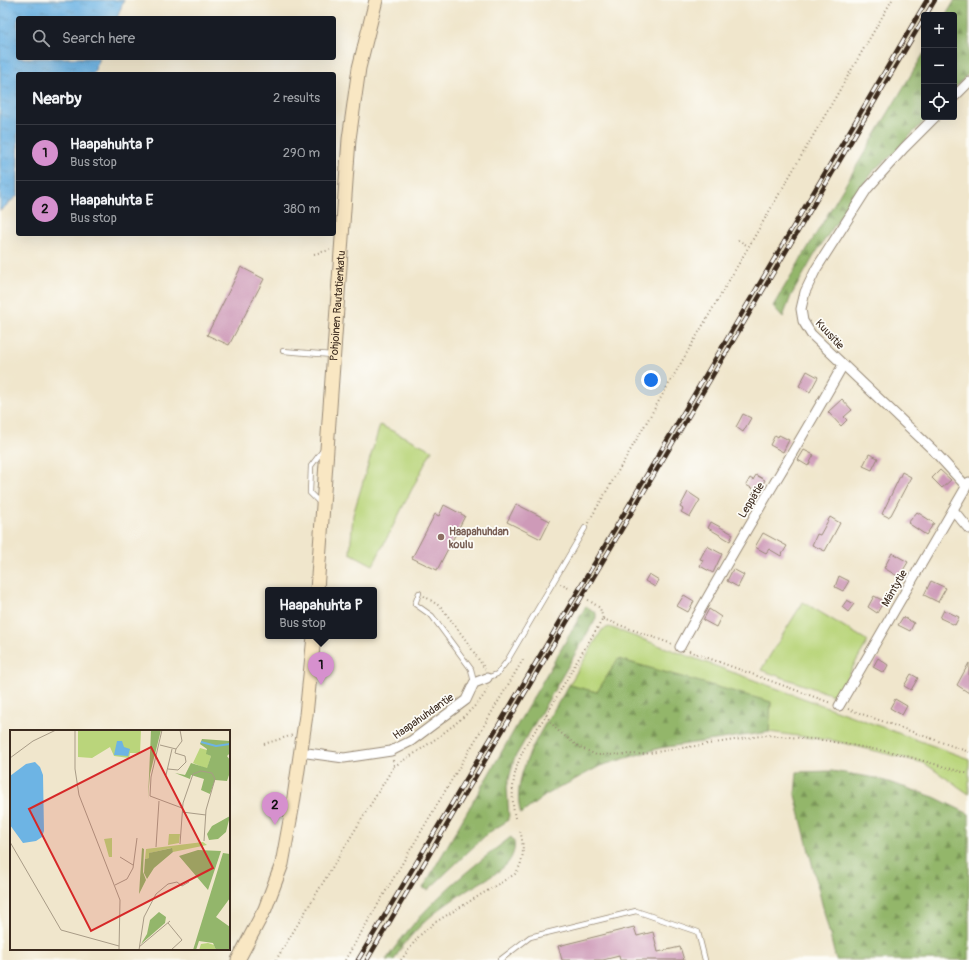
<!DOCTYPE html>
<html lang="en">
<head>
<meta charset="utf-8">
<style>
	body { margin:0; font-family:Pangolin,sans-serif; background:#20242c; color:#f1f3f6 }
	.controls { position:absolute; right:12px; top:12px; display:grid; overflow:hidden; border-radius:4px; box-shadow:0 4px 16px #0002 }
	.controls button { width:36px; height:36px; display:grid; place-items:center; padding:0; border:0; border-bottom:1px solid #363941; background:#171b24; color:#f1f3f6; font:20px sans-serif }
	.you { position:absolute; left:651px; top:380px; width:14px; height:14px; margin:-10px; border:3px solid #fff; border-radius:50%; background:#1a73e8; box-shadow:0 0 0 6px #1a73e833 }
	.badge { display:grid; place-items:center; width:26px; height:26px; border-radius:50%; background:#d690ce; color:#111; font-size:13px; font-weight:700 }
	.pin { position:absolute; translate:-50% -33px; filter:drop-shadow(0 1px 2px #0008) }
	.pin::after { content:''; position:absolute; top:21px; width:14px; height:12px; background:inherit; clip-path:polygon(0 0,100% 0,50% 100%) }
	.popup { position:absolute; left:265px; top:587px; width:112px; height:52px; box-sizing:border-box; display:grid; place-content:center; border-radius:4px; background:#171b24; filter:drop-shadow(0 1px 3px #0005); font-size:13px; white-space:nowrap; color:#9ea1a6 }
	.popup b { font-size:15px; color:#f1f3f6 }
	.popup::after { content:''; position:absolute; left:50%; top:100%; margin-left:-8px; border:8px solid transparent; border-top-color:#171b24 }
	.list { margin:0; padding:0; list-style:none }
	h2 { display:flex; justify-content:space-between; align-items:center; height:52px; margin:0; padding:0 16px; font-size:17px }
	h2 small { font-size:13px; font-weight:400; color:#9ea1a6 }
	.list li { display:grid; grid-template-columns:26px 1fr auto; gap:12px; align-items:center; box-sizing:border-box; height:56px; padding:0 16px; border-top:1px solid #363941 }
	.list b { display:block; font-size:15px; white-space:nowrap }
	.list p { margin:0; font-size:13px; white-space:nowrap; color:#9ea1a6 }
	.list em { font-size:13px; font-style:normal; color:#9ea1a6 }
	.icon { flex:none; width:22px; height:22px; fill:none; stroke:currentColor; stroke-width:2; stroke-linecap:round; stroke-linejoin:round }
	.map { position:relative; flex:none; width:969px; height:960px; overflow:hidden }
	.search { position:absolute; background:#171b24; box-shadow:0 4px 16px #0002; left:16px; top:16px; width:320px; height:44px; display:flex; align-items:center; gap:10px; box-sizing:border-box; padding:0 14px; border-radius:4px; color:#9ea1a6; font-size:15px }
	.panel { position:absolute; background:#171b24; box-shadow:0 4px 16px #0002; left:16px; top:72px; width:320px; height:164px; border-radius:4px }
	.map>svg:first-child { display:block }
	.green { fill:#bad57b; stroke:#7a804c }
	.forest { fill:url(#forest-firs); stroke:#677044 }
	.water { fill:url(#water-ripples); stroke:#546f81 }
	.building { fill:#ce9ab8 }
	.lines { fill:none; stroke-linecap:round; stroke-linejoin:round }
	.lane-casing { stroke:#968875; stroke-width:6 }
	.street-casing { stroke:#968875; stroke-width:11 }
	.secondary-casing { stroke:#968875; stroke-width:15 }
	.path { stroke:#968875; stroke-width:2; stroke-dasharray:1 3; stroke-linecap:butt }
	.lane { stroke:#fff; stroke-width:4.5 }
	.street { stroke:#fff; stroke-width:9 }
	.secondary { stroke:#f9e7c3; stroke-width:13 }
	.rail-casing { stroke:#3b2a1e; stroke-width:4.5 }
	.rail { stroke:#fdfcf7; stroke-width:3; stroke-dasharray:9; stroke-linecap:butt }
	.education-dot { fill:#8d6e63; stroke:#fdfcf7; stroke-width:1.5 }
	.labels { text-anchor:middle; stroke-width:3.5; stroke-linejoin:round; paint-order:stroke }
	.street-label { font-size:11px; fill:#3b2a1e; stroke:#fdfcf7 }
	.education-label { font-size:11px; font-weight:bold; fill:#785e54; stroke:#fdfcf7; text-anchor:start }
	.inset-river { fill:none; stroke:#6db4e4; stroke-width:2 }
	.inset-road { fill:none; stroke:#a89b86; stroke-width:1 }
	.view { fill:#d62828; fill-opacity:0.15; stroke:#d62828; stroke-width:2 }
	.inset-edge { fill:none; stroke:#3b2a1e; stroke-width:2 }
</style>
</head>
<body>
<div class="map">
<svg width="969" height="960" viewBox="0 0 969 960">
	<defs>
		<pattern id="forest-firs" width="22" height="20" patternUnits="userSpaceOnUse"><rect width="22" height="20" fill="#93b66b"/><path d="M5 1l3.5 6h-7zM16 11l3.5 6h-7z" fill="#799457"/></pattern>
		<pattern id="water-ripples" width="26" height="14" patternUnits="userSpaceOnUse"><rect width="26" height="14" fill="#6db4e4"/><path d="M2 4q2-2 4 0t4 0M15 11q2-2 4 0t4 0" fill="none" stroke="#5b93b8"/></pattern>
	</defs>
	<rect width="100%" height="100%" fill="#fdfcf7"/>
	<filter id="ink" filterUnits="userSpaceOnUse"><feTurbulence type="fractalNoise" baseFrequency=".025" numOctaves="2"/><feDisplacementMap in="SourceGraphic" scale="8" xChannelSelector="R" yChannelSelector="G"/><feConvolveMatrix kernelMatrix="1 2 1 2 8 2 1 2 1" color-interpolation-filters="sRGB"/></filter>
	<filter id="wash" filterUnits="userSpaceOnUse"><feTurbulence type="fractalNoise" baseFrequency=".012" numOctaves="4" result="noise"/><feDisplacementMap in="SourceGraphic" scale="16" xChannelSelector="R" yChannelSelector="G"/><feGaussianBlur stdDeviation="0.9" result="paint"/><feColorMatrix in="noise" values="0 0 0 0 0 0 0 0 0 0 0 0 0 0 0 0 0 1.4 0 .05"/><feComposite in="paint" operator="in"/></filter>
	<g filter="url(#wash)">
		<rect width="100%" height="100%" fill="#f0e6cc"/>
		<g class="green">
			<path d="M380,425L432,450L373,565L350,553L353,515Z"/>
			<path d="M803,602L868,641L836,696L761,670Z"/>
			<path d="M609,627L969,759V794L924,763L835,741L769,732L771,703L618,659L597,693L569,685L602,630Z"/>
		</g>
		<g class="forest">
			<path d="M955,0H969V73L954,89V15H946Z"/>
			<path d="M924,53V117H928L891,156L876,168L847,207L815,254L791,296L783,317L773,306Z"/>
			<path d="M586,606L596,613V618L514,759L507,787L509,820L488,833L428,890L423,888Z"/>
			<path d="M618,659L771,702L769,732L660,748L600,766L546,795L521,814C508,772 549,720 569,685L597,692Z"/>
			<path d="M832,771L876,778L934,797L969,814V960H836L795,795L797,772Z"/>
			<path d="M511,837C518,844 513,857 507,864C497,874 483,881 471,888C440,907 412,928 394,960H386C423,906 460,876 511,837Z"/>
		</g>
		<path class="water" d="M0,0H124L117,18H18V58H100L93,74H18V195L0,211Z"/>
		<g id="blocks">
			<g class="building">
				<path d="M241,267L264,279L229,345L207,335Z"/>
				<path d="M807,371L818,377L810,392L799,386Z"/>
				<path d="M842,399L852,410L844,417L847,420L841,426L828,412Z"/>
				<path d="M743,414L751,418L743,432L736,427Z"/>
				<path d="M775,435L778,437L779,435L789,440L783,452L770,445Z"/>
				<path d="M804,450L814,455L808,466L798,460Z"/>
				<path d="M869,454L878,458L872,470L863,466Z"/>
				<path d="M940,470L951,480L942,488L932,478Z"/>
				<path d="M902,472L911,477L891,515L888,517L882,514Z"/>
				<path d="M756,475L765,480L759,492L746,485L750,478L753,480Z"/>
				<path d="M688,492L700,500L690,517L681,512L683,509L680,507Z"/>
				<path d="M516,504L550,521L541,539L507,522Z"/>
				<path d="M444,505L465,516L437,570L412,558L435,514L439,516Z"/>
				<path d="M917,512L934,523L926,535L908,523Z"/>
				<path d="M830,517L840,523L825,551L812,545L817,534L820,535Z"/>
				<path d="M711,522L733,534L730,541L708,528Z"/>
				<path d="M763,533L787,546L781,556L769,549L766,553L755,547Z"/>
				<path d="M707,546L722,554L713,573L700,566L703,560L700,559Z"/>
				<path d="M892,553L908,562L899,577L884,568Z"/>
				<path d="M733,569L744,575L738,587L727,581Z"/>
				<path d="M649,574L659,580L655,587L645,581Z"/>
				<path d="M839,576L849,581L843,591L835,587Z"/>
				<path d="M931,581L946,588L938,602L924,595Z"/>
				<path d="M684,595L694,601L688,612L677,606Z"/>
				<path d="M874,596L884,601L877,613L868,607Z"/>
				<path d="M847,600L854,604L848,612L842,607Z"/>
				<path d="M709,609L721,617L716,627L703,620Z"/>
				<path d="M944,610L959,617L955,625L940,618Z"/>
				<path d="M903,617L914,623L910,631L898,625Z"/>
				<path d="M878,658L888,665L884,673L873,667Z"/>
				<path d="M969,663V693L957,685Z"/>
				<path d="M911,674L918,678L911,690L904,686Z"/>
				<path d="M895,699L907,706L902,715L890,708Z"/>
				<path d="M634,927L637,936L653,932L658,952L680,947L684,960H620L619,956L603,960H562L558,946Z"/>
			</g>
		</g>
	</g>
	<g filter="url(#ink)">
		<use href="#blocks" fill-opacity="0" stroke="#968875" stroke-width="1"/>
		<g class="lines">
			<g class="lane-casing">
				<g id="lane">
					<path d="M283,351L332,355"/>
					<path d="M320,503L310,493L311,466L323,450"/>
					<path d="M419,593L415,604L432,616L471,669L474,683"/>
					<path d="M487,678L497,674L507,661L585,528"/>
					<path d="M500,960L530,937L636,911L698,932L705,960"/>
				</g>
			</g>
			<g class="street-casing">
				<g id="street">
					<path d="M954,97L969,82"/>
					<path d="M935,117L904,148L867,189L816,269L805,292L801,309L803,321L811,334L933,450L966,486"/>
					<path d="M953,510L969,529"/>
					<path d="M680,647C731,552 790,460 843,365"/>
					<path d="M839,706L969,482"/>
					<path d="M300,752L344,758L391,751L411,741L466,700L474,683L487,678"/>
				</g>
			</g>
			<g class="secondary-casing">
				<g id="secondary">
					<path id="s1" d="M317,590L349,139L359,68L376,0"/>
					<path d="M238,960L265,909L282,864L293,804L306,715L314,636"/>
				</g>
			</g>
			<g class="path">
				<path d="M738,240L748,246"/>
				<path d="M314,254L330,250"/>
				<path d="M588,523L892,0"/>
				<path d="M560,584L571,589"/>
				<path d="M424,596L441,607L465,639L485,669"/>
				<path d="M603,619L672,644"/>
				<path d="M689,651L831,703"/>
				<path d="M848,709L969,752"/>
				<path d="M546,715L556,729L576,745L596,755L643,754L767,735L823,740L896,753L969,774"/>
				<path d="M264,744L293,735"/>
				<path d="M394,766C416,754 482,709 488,687"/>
				<path d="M515,818C510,794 513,769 525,747C531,735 540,725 547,714C565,682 583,650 603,619L600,608L587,599"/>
				<path d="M276,960L394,766L393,760"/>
				<path d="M345,960L524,658"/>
				<path d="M401,960L419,936L434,923L515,874C525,861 524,846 520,830"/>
			</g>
			<use href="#lane" class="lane"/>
			<use href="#street" class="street"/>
			<use href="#secondary" class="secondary"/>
			<g class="rail-casing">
				<g id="rail">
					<path d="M926,15L935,0"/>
					<path d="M358,960L522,686L927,0"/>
					<path d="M367,960L924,18"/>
				</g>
			</g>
			<use href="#rail" class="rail"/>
		</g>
	</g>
	<circle class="education-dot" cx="441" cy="537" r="4"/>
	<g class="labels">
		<g class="street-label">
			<text dy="4" stroke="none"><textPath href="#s1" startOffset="285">Pohjoinen Rautatienkatu</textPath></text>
			<text transform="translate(830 334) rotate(47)" y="4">Kuusitie</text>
			<text transform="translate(751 500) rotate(-59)" y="4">Leppätie</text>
			<text transform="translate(894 588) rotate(-60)" y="4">Mäntytie</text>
			<text transform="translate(423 716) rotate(-35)" y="4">Haapahuhdantie</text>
		</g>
		<g class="education-label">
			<text x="449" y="535">Haapahuhdan<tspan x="449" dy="13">koulu</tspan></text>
		</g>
	</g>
	<g transform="translate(10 730)">
		<rect width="220" height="220" fill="#f0e6cc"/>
		<path d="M68,0H131L130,23H120L119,28L104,26L100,17L82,28L68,27ZM190,18L197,20V24L201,26L197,39L183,33ZM159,104H170L169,113L158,115ZM102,108V127H99L94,109ZM193,112L197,115L163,122L161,118L140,123L139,128L135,129L136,119ZM198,213L204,215L206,220H189L191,214Z" fill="#bad57b"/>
		<path d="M141,0H151L140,44L138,69ZM192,9L220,11V23L217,26L220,30V42L217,51L205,50L200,64L191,60L194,49L181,45L180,49L165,43L175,45L181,33L197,38L201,26L196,24L197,19L190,14ZM220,86L216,102L208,109L199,110L197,104L202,96ZM132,118L134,119L133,142L136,150L129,164ZM162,118L163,122L144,138L137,149L134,143L135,129L139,128V123ZM188,120L211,121L198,160L169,126ZM213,123L220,124V168L206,187L220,197V220H206L203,213L189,211L186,220H183ZM149,182L156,187L155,193L131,214L137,204L140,190Z" fill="#93b66b"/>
		<path d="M107,11H112L114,17L120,19L118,26L104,25ZM25,32L30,37L33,45L34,101L32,107L26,111L13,113L0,95V46L16,34Z" fill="#6db4e4"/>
		<path class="inset-river" d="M191,12L206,16L220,14"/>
		<path class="inset-road" d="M65,0V39L69,65L110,170L109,220M152,0L141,47L140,66L172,78M150,15L166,19L172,11L170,0M0,28L23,11L46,0M158,39L168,40L176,32L175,26L165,23L166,19M156,45L162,19M172,82L196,85M0,112L51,200L109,216M170,114L173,73L183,44L191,41L202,43L205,49L196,80L194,111M146,117L149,71M110,127L123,135M105,155L117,149L123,138L127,108M158,193L172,210L161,220M129,217L160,191M129,220L134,187L146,164L158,154L167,152L172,156L179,152"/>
		<path class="view" d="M141,17L203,138L81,201L19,79Z"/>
		<rect width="220" height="220" class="inset-edge"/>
	</g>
</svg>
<div class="controls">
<button>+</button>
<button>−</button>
<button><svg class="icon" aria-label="locate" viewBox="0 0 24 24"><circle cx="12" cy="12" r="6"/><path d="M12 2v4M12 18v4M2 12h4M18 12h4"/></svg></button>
</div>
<div class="you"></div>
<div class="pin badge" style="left:321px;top:685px">1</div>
<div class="popup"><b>Haapahuhta P</b>Bus stop</div>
<div class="pin badge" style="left:275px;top:825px">2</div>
<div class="search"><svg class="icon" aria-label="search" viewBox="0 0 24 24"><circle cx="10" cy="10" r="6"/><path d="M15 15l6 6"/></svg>Search here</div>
<section class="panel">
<h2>Nearby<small>2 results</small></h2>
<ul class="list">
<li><span class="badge">1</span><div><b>Haapahuhta P</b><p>Bus stop</p></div><em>290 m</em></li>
<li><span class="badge">2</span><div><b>Haapahuhta E</b><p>Bus stop</p></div><em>380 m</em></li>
</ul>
</section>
</div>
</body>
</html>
